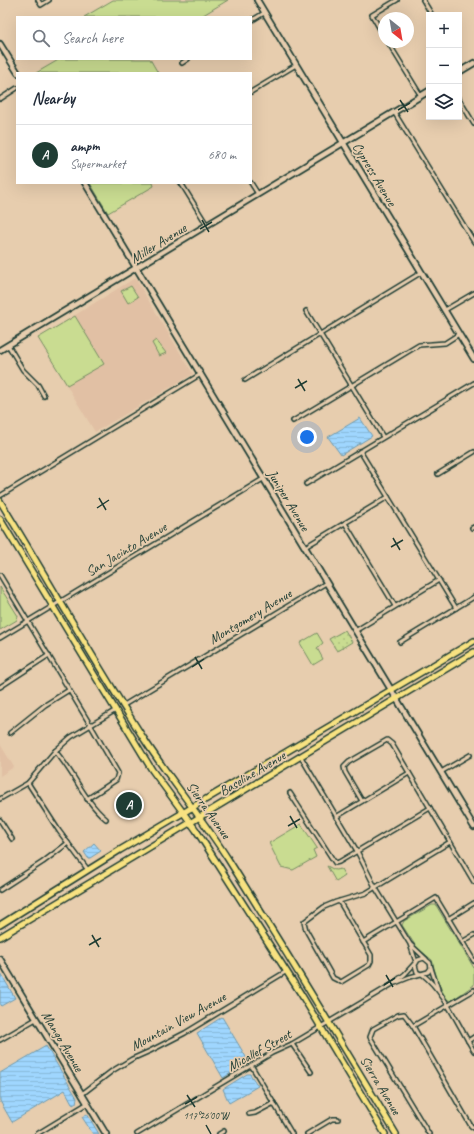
<!DOCTYPE html>
<html lang="en">
<head>
<meta charset="utf-8">
<style>
	body { margin:0; font-family:Caveat,sans-serif; background:#f2f2f3; color:#1f2937 }
	.controls { position:absolute; right:12px; top:12px; display:grid; overflow:hidden; border-radius:0px; box-shadow:0 4px 16px #0002 }
	.controls button { width:36px; height:36px; display:grid; place-items:center; padding:0; border:0; border-bottom:1px solid #e0e1e3; background:#fff; color:#1f2937; font:20px sans-serif }
	.compass { position:absolute; left:378px; top:12px; width:36px; height:36px; border-radius:50%; background:#fff; box-shadow:0 4px 16px #0002; rotate:149deg }
	.you { position:absolute; left:307px; top:437px; width:14px; height:14px; margin:-10px; border:3px solid #fff; border-radius:50%; background:#1a73e8; box-shadow:0 0 0 6px #1a73e833 }
	.badge { display:grid; place-items:center; width:26px; height:26px; border-radius:50%; background:#1f3d34; color:#fff; font-size:13px; font-weight:700 }
	.pin { position:absolute; translate:-50% -50%; border:2px solid #fff; box-shadow:0 1px 4px #0006 }
	.list { margin:0; padding:0; list-style:none }
	h2 { display:flex; justify-content:space-between; align-items:center; height:52px; margin:0; padding:0 16px; font-size:17px }
	h2 small { font-size:13px; font-weight:400; color:#747a83 }
	.list li { display:grid; grid-template-columns:26px 1fr auto; gap:12px; align-items:center; box-sizing:border-box; height:60px; padding:0 16px; border-top:1px solid #e0e1e3 }
	.list b { display:block; font-size:15px; white-space:nowrap }
	.list p { margin:0; font-size:13px; white-space:nowrap; color:#747a83 }
	.list em { font-size:13px; font-style:normal; color:#747a83 }
	.icon { flex:none; width:22px; height:22px; fill:none; stroke:currentColor; stroke-width:2; stroke-linecap:round; stroke-linejoin:round }
	.map { position:relative; flex:none; width:474px; height:1134px; overflow:hidden }
	.search { position:absolute; background:#fff; box-shadow:0 4px 16px #0002; left:16px; top:16px; width:236px; height:44px; display:flex; align-items:center; gap:10px; box-sizing:border-box; padding:0 14px; border-radius:0px; color:#747a83; font-size:15px }
	.panel { position:absolute; background:#fff; box-shadow:0 4px 16px #0002; left:16px; top:72px; width:236px; height:112px; border-radius:0px }
	.map>svg:first-child { display:block }
	.built { fill:#e1c0a4 }
	.green { fill:#c9dc91; stroke:#748c62 }
	.garden { fill:url(#garden-dots); stroke:#748c62 }
	.water { fill:url(#water-rules); stroke:#6c99ad }
	.lines { fill:none; stroke-linecap:round; stroke-linejoin:round }
	.street-casing { stroke:#1f3d34; stroke-width:6 }
	.secondary-casing { stroke:#1f3d34; stroke-width:8 }
	.primary-casing { stroke:#1f3d34; stroke-width:8 }
	.street { stroke:#e7cdae; stroke-width:3 }
	.secondary { stroke:#e7cdae; stroke-width:4.5 }
	.primary { stroke:#f8e281; stroke-width:5 }
	.ticks { fill:none; stroke:#1f3d34; stroke-width:1.5 }
	.labels { text-anchor:middle; stroke-width:3.5; stroke-linejoin:round; paint-order:stroke }
	.street-label { font-size:14px; fill:#1f3d34; stroke:#e7cdae }
	.ticks-label { font-size:10px; text-anchor:middle; fill:#1f3d34; stroke:#e7cdae; stroke-width:3.5; stroke-linejoin:round; paint-order:stroke }
</style>
</head>
<body>
<div class="map">
<svg width="474" height="1134" viewBox="0 0 474 1134">
	<defs>
		<pattern id="garden-dots" width="8" height="8" patternUnits="userSpaceOnUse"><rect width="8" height="8" fill="#c9dc91"/><path d="M2 2h.1M6 6h.1" fill="none" stroke="#acbe7e" stroke-width="1.8" stroke-linecap="round"/></pattern>
		<pattern id="water-rules" width="6" height="5" patternUnits="userSpaceOnUse"><rect width="6" height="5" fill="#9fd6fe"/><path d="M0 2.5h6" fill="none" stroke="#88b9da"/></pattern>
	</defs>
	<rect width="100%" height="100%" fill="#e7cdae"/>
	<filter id="ink" filterUnits="userSpaceOnUse"><feTurbulence type="fractalNoise" baseFrequency=".025" numOctaves="2"/><feDisplacementMap in="SourceGraphic" scale="8" xChannelSelector="R" yChannelSelector="G"/><feConvolveMatrix kernelMatrix="1 2 1 2 8 2 1 2 1" color-interpolation-filters="sRGB"/></filter>
	<g filter="url(#ink)">
		<g class="built">
			<path d="M135,278L193,374L95,432L38,338Z"/>
			<path d="M0,744L14,767L0,776Z"/>
		</g>
		<g class="green">
			<path d="M113,0H228L200,17H84Z"/>
			<path d="M60,59H150L158,73H36Z"/>
			<path d="M90,183H153L154,186L108,213Z"/>
			<path d="M131,286L138,297L128,303L121,291Z"/>
			<path d="M75,316L104,364L67,385L38,338Z"/>
			<path d="M156,340L166,353L159,356L152,343Z"/>
			<path d="M0,587L18,616L17,620L0,630Z"/>
			<path d="M317,633L323,643L317,648L323,659L313,665L300,643Z"/>
			<path d="M301,824L317,848L313,850L316,857L293,870L281,867L269,843Z"/>
			<path d="M327,866L335,870L341,869L345,876L336,882Z"/>
			<path d="M432,905H436L437,907L474,968V985L451,1001L446,999L437,980L432,960L417,948L402,925L404,921Z"/>
		</g>
		<path class="garden" d="M345,630L352,642L337,651L329,639Z"/>
		<g class="water">
			<path d="M360,418L372,436L341,455L328,437Z"/>
			<path d="M94,843L101,851L90,858H88L84,852Z"/>
			<path d="M0,972L15,998L1,1006L0,1005Z"/>
			<path d="M222,1017L249,1062L223,1078L197,1033Z"/>
			<path d="M46,1046L77,1098L76,1103L73,1105L65,1090L12,1122L0,1101V1073Z"/>
			<path d="M247,1074H250L258,1086L229,1103L223,1089Z"/>
			<path d="M87,1114L99,1134H93L82,1117Z"/>
		</g>
		<g class="lines">
			<g class="street-casing">
				<g id="street">
					<path d="M38,0L41,5L49,0"/>
					<path d="M423,0L432,15"/>
					<path d="M251,21L264,13"/>
					<path d="M384,36L372,15L397,0"/>
					<path d="M388,42L421,96"/>
					<path d="M182,63L188,59"/>
					<path d="M251,92L296,65"/>
					<path d="M0,99L17,88"/>
					<path d="M459,99L474,124"/>
					<path d="M394,112L474,242"/>
					<path d="M181,183L207,225"/>
					<path d="M251,183L258,194"/>
					<path d="M445,310L474,293"/>
					<path d="M306,311L383,437"/>
					<path d="M8,345L23,370L38,385L44,396"/>
					<path d="M245,380L422,272"/>
					<path d="M293,421L419,345L445,343L459,334"/>
					<path d="M360,451L456,608"/>
					<path d="M438,474L474,452"/>
					<path d="M306,484L474,383"/>
					<path d="M0,496L201,374"/>
					<path d="M345,523L395,606"/>
					<path d="M472,528L474,527"/>
					<path d="M305,547L388,497"/>
					<path d="M0,575L94,731L118,773L116,780L87,799"/>
					<path d="M355,631L439,580"/>
					<path d="M0,638L263,479"/>
					<path d="M400,642L474,597"/>
					<path d="M0,687L49,655"/>
					<path d="M124,705L326,583"/>
					<path d="M10,733L45,705L69,690"/>
					<path d="M55,751C74,772 84,801 106,819"/>
					<path d="M301,757L357,851L375,887L410,944L416,962"/>
					<path d="M441,772L470,755"/>
					<path d="M28,783L59,831L88,870"/>
					<path d="M290,793L335,863L339,862L430,808"/>
					<path d="M0,799L28,783L55,751L71,737L116,710"/>
					<path d="M362,801L345,772L344,767L349,762L387,740L392,744L474,882"/>
					<path d="M336,817L409,773"/>
					<path d="M0,820L12,839"/>
					<path d="M0,890L43,862L68,843"/>
					<path d="M339,901L371,955V961L369,965L341,982L333,978L306,930L304,922L324,907L336,902L366,893L450,842"/>
					<path d="M448,919L474,903"/>
					<path d="M363,942L436,898L474,961"/>
					<path d="M462,942L474,935"/>
					<path d="M411,945L426,959"/>
					<path d="M431,968L438,989"/>
					<path d="M422,974C445,992 459,1027 474,1051"/>
					<path d="M395,983L410,977L428,972L431,968L430,963L424,958L418,960L415,965L417,972L421,974"/>
					<path d="M413,1026L474,990"/>
					<path d="M0,1040L36,1019"/>
					<path d="M468,1041L474,1037"/>
					<path d="M292,1044L311,1072"/>
					<path d="M251,1065L292,1134"/>
					<path d="M82,1094L112,1071L132,1059L150,1051L185,1033L287,971"/>
					<path d="M249,1114L255,1113L274,1103"/>
					<path d="M37,1134L88,1103"/>
					<path d="M137,1134L272,1053L292,1044L391,985L405,974L415,963"/>
					<path d="M219,1134L224,1131"/>
					<path d="M307,1134L332,1119H338"/>
					<path d="M429,1134L370,1037L373,1029L398,1015L404,1014L413,1026L471,1126L474,1128"/>
				</g>
			</g>
			<g class="secondary-casing">
				<g id="secondary">
					<path d="M257,0L474,359"/>
					<path d="M0,44L18,73"/>
					<path d="M459,72L474,63"/>
					<path d="M85,183L474,827"/>
					<path d="M0,350L429,91"/>
					<path d="M0,959L106,1134"/>
				</g>
			</g>
			<g class="primary-casing">
				<g id="primary">
					<path d="M0,501C49,581 95,663 146,742C172,782 202,818 228,859C285,950 341,1042 396,1134"/>
					<path d="M0,519L152,770L196,830L301,994L385,1134"/>
					<path d="M0,925L120,850L474,641"/>
					<path d="M0,937L474,652"/>
				</g>
			</g>
			<use href="#street" class="street"/>
			<use href="#secondary" class="secondary"/>
			<use href="#primary" class="primary"/>
		</g>
	</g>
	<path class="ticks" d="M400,100L408,112M398,110L410,103M202,220L209,232M200,229L212,222M298,379L305,391M295,388L307,381M99,498L106,510M97,508L109,500M393,538L400,550M391,547L403,540M195,657L202,669M192,667L204,659M290,816L297,828M288,826L300,819M92,935L99,947M89,945L101,938M386,975L393,987M384,985L395,978M187,1095L195,1107M185,1104L197,1097M206,1125L211,1134"/>
	<g class="labels">
		<g class="street-label">
			<text transform="translate(375 174) rotate(59)" y="5">Cypress Avenue</text>
			<text transform="translate(158 243) rotate(-32)" y="5">Miller Avenue</text>
			<text transform="translate(289 500) rotate(59)" y="5">Juniper Avenue</text>
			<text transform="translate(126 549) rotate(-31)" y="5">San Jacinto Avenue</text>
			<text transform="translate(250 616) rotate(-31)" y="5">Montgomery Avenue</text>
			<text transform="translate(252 773) rotate(-31)" y="5">Baseline Avenue</text>
			<text transform="translate(209 810) rotate(55)" y="5">Sierra Avenue</text>
			<text transform="translate(178 1021) rotate(-29)" y="5">Mountain View Avenue</text>
			<text transform="translate(63 1041) rotate(59)" y="5">Mango Avenue</text>
			<text transform="translate(259 1050) rotate(-29)" y="5">Micallef Street</text>
			<text transform="translate(381 1085) rotate(59)" y="5">Sierra Avenue</text>
		</g>
	</g>
	<g class="ticks-label">
		<text x="206" y="1119">117°26'00"W</text>
	</g>
</svg>
<div class="controls">
<button>+</button>
<button>−</button>
<button><svg class="icon" aria-label="layers" viewBox="0 0 24 24"><path d="M12 4l9 5-9 5-9-5zM3 14l9 5 9-5"/></svg></button>
</div>
<svg class="compass" viewBox="-18 -18 36 36"><path d="M0-13l5 13h-10z" fill="#e53935"/><path d="M0 13l5-13h-10z" fill="#747a83"/></svg>
<div class="you"></div>
<div class="pin badge" style="left:129px;top:805px">A</div>
<div class="search"><svg class="icon" aria-label="search" viewBox="0 0 24 24"><circle cx="10" cy="10" r="6"/><path d="M15 15l6 6"/></svg>Search here</div>
<section class="panel">
<h2>Nearby<small></small></h2>
<ul class="list">
<li><span class="badge">A</span><div><b>ampm</b><p>Supermarket</p></div><em>680 m</em></li>
</ul>
</section>
</div>
</body>
</html>
